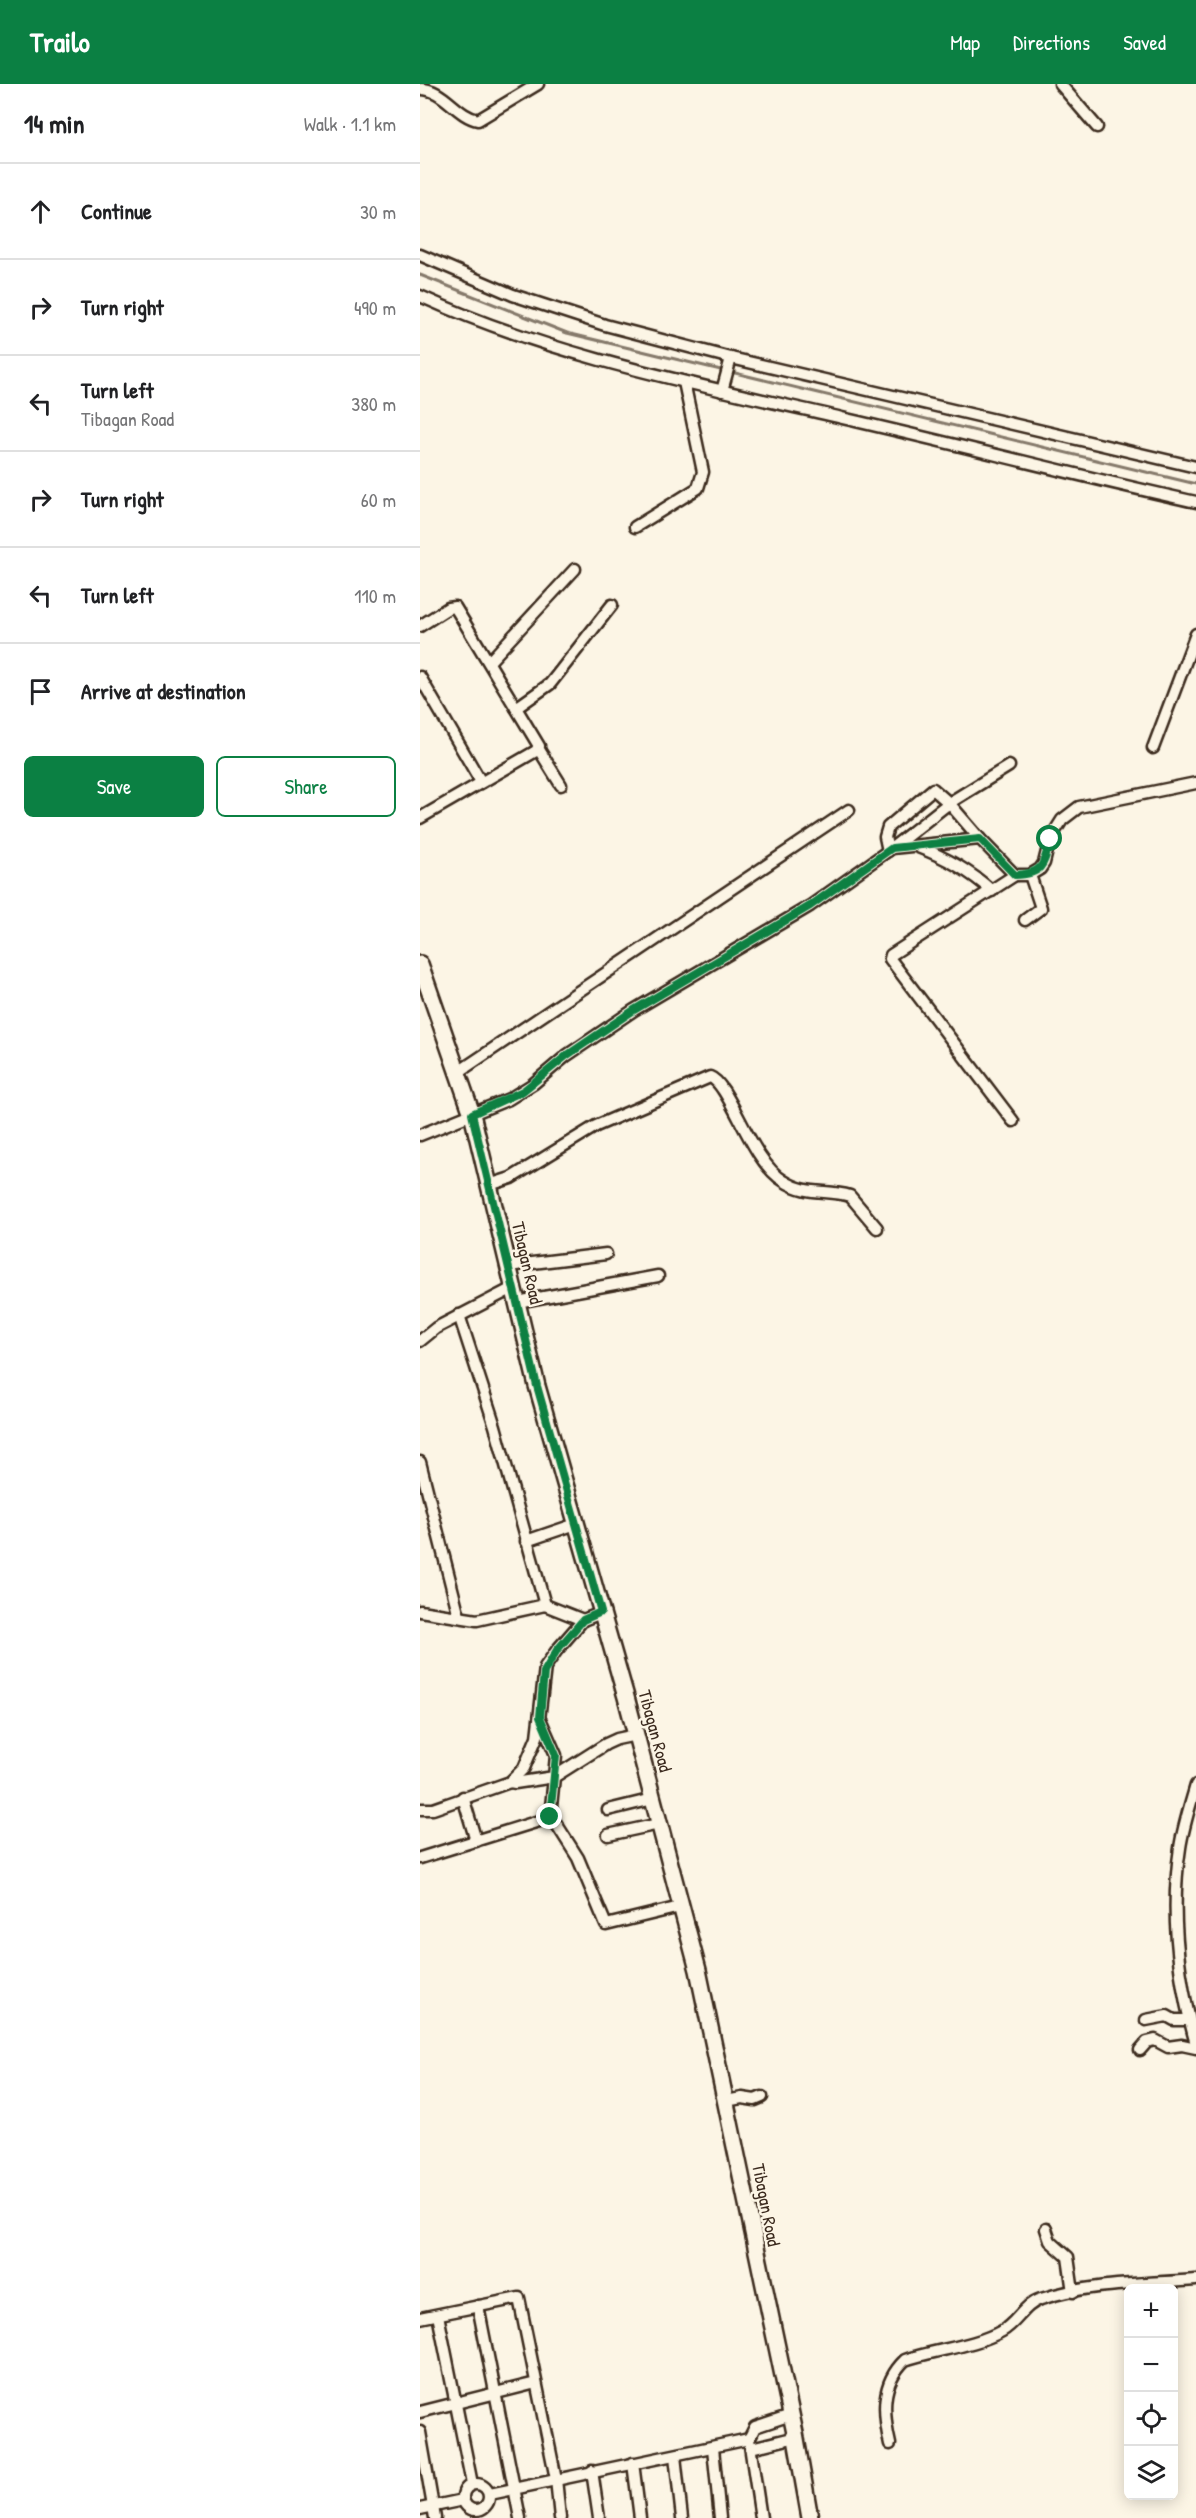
<!DOCTYPE html>
<html lang="en">
<head>
<meta charset="utf-8">
<style>
	body { margin:0; font-family:"Patrick Hand",sans-serif; background:#f6f6f6; color:#202124 }
	.controls { position:absolute; right:18px; bottom:18px; display:grid; overflow:hidden; border-radius:9px; box-shadow:0 3px 15px #0003 }
	.controls button { width:54px; height:54px; display:grid; place-items:center; padding:0; border:0; border-bottom:2px solid #e0e0e0; background:#fff; color:#202124; font:30px sans-serif }
	.stop { position:absolute; width:18px; height:18px; margin:-14px; border:4px solid #0b8043; border-radius:50%; background:#fff }
	.stop.end { background:#0b8043; border-color:#fff; box-shadow:0 2px 6px #0008 }
	.list { margin:0; padding:0; list-style:none }
	h2 { display:flex; justify-content:space-between; align-items:center; height:78px; margin:0; padding:0 24px; font-size:26px }
	h2 small { font-size:20px; font-weight:400; color:#757577 }
	.list li { display:grid; grid-template-columns:39px 1fr auto; gap:18px; align-items:center; box-sizing:border-box; height:96px; padding:0 24px; border-top:2px solid #e0e0e0 }
	.list b { display:block; font-size:22px; white-space:nowrap }
	.list p { margin:0; font-size:20px; white-space:nowrap; color:#757577 }
	.list em { font-size:20px; font-style:normal; color:#757577 }
	.actions { display:flex; gap:12px; padding:18px 24px }
	.actions a { flex:1; padding:14px 0; border:2px solid #0b8043; border-radius:9px; text-align:center; font-size:21px; color:#0b8043 }
	.actions .main { background:#0b8043; color:#fff }
	.icon { flex:none; width:33px; height:33px; fill:none; stroke:currentColor; stroke-width:2; stroke-linecap:round; stroke-linejoin:round }
	.map { position:relative; flex:none; width:776px; height:2434px; overflow:hidden }
	header { display:flex; align-items:center; gap:36px; box-sizing:border-box; height:84px; padding:0 30px; background:#0b8043; color:#fff }
	header strong { font-size:28px }
	nav { display:flex; gap:33px; margin-inline-start:auto; font-size:21px }
	main { display:flex }
	aside { flex:1; background:#fff }
	.map>svg:first-child { display:block }
	.lines { fill:none; stroke-linecap:round; stroke-linejoin:round }
	.stream { stroke:#85796b; stroke-width:3 }
	.minor-casing { stroke:#3b2a1e; stroke-width:15 }
	.secondary-casing { stroke:#3b2a1e; stroke-width:20 }
	.minor { stroke:#fcf5e5; stroke-width:10 }
	.secondary { stroke:#fcf5e5; stroke-width:15 }
	.route { stroke:#0b8043; stroke-width:8 }
	.labels { text-anchor:middle; stroke-width:5; stroke-linejoin:round; paint-order:stroke }
	.street-label { font-size:18px; fill:#3b2a1e; stroke:#fcf5e5 }
</style>
</head>
<body>
<header>
<strong>Trailo</strong>
<nav><a>Map</a><a>Directions</a><a>Saved</a></nav>
</header>
<main>
<aside>
<h2>14 min<small>Walk · 1.1 km</small></h2>
<ul class="list">
<li><svg class="icon" aria-label="ahead" viewBox="0 0 24 24"><path d="M12 20V5M6 11l6-6 6 6"/></svg><div><b>Continue</b></div><em>30 m</em></li>
<li><svg class="icon" aria-label="right" viewBox="0 0 24 24"><path d="M7 20v-9h11M14 6l5 5-5 5"/></svg><div><b>Turn right</b></div><em>490 m</em></li>
<li><svg class="icon" aria-label="left" viewBox="0 0 24 24"><path d="M17 20v-9H6M10 6l-5 5 5 5"/></svg><div><b>Turn left</b><p>Tibagan Road</p></div><em>380 m</em></li>
<li><svg class="icon" aria-label="right" viewBox="0 0 24 24"><path d="M7 20v-9h11M14 6l5 5-5 5"/></svg><div><b>Turn right</b></div><em>60 m</em></li>
<li><svg class="icon" aria-label="left" viewBox="0 0 24 24"><path d="M17 20v-9H6M10 6l-5 5 5 5"/></svg><div><b>Turn left</b></div><em>110 m</em></li>
<li><svg class="icon" aria-label="arrive" viewBox="0 0 24 24"><path d="M6 21V4h12l-3 4 3 4H6"/></svg><div><b>Arrive at destination</b></div></li>
</ul>
<div class="actions"><a class="main">Save</a><a>Share</a></div>
</aside>
<div class="map">
<svg width="776" height="2434" viewBox="0 0 776 2434">
	<rect width="100%" height="100%" fill="#fcf5e5"/>
	<filter id="ink" filterUnits="userSpaceOnUse"><feTurbulence type="fractalNoise" baseFrequency=".0167" numOctaves="2"/><feDisplacementMap in="SourceGraphic" scale="12" xChannelSelector="R" yChannelSelector="G"/><feConvolveMatrix kernelMatrix="1 2 1 2 8 2 1 2 1" color-interpolation-filters="sRGB"/></filter>
	<g filter="url(#ink)">
		<g class="lines">
			<g class="stream">
				<path d="M0,191L147,249L305,287"/>
				<path d="M311,288L776,400"/>
			</g>
			<g class="minor-casing">
				<g id="minor">
					<path d="M640,0L677,43"/>
					<path d="M0,5C23,4 36,32 58,36L118,0"/>
					<path d="M0,171L93,211L185,241L311,274L776,383"/>
					<path d="M0,212C134,273 279,301 422,334C540,361 658,392 776,418"/>
					<path d="M302,307L311,274"/>
					<path d="M215,443L278,404L283,388L264,298"/>
					<path d="M0,542L28,524L35,523L119,662L116,667L0,734"/>
					<path d="M69,578L155,485"/>
					<path d="M0,593L61,698"/>
					<path d="M96,624L130,600L192,521"/>
					<path d="M118,664L141,701"/>
					<path d="M733,664L776,550"/>
					<path d="M498,763C525,773 551,788 572,807"/>
					<path d="M472,764L529,719L589,682"/>
					<path d="M468,767L465,753L468,743L513,705L529,719L560,755"/>
					<path d="M605,836L621,824L610,791"/>
					<path d="M37,989L429,726"/>
					<path d="M593,1037L470,875L471,871L595,791"/>
					<path d="M0,1051L89,1015L113,1000L146,972L214,926L390,822L472,764L560,755L595,791H610L620,785L624,779L630,755L642,736L659,723L776,699"/>
					<path d="M69,1101L91,1094L176,1042L290,993C310,1000 331,1078 364,1097C387,1112 407,1105 430,1112L457,1144"/>
					<path d="M88,1182L186,1170"/>
					<path d="M97,1218L238,1192"/>
					<path d="M39,1231L75,1342L125,1521"/>
					<path d="M0,1257L16,1244L93,1204"/>
					<path d="M0,1378L39,1532"/>
					<path d="M106,1457L156,1440"/>
					<path d="M0,1527L57,1536L125,1521L163,1536"/>
					<path d="M90,1698L95,1699L134,1693L136,1671L121,1637"/>
					<path d="M776,1701C770,1722 763,1743 760,1764C750,1829 758,1896 776,1960"/>
					<path d="M43,1713L56,1757"/>
					<path d="M0,1725H13L90,1698L104,1684L117,1653L125,1583L137,1566L163,1536L181,1529"/>
					<path d="M188,1726L233,1715"/>
					<path d="M130,1733L134,1693L186,1660L197,1655L216,1651"/>
					<path d="M188,1751L239,1740"/>
					<path d="M0,1774L132,1733L158,1774L186,1841L260,1823"/>
					<path d="M726,1936L747,1932L754,1936H769"/>
					<path d="M720,1966L727,1958L735,1956L748,1963L762,1961L776,1964"/>
					<path d="M306,2017L322,2014L335,2016L342,2013"/>
					<path d="M626,2145L630,2157L648,2173L653,2208"/>
					<path d="M58,2222L100,2434"/>
					<path d="M18,2231L52,2400"/>
					<path d="M0,2234L99,2214L136,2395L140,2434"/>
					<path d="M0,2328L116,2299"/>
					<path d="M0,2348L15,2434"/>
					<path d="M470,2360C463,2330 460,2300 485,2276C517,2265 553,2263 582,2247C597,2239 604,2220 621,2215C669,2199 726,2200 776,2196"/>
					<path d="M293,2364L300,2434"/>
					<path d="M331,2364L376,2353"/>
					<path d="M255,2372L262,2434"/>
					<path d="M213,2379L220,2434"/>
					<path d="M172,2387L179,2434"/>
					<circle cx="56" cy="2413" r="13"/>
					<path d="M70,2410L329,2355"/>
					<path d="M0,2425L43,2416"/>
					<path d="M341,2434L329,2355L335,2343L371,2331"/>
				</g>
			</g>
			<g class="secondary-casing">
				<path id="secondary" d="M0,880L52,1030L117,1302L206,1613L278,1886L375,2349L390,2434"/>
			</g>
			<use href="#minor" class="minor"/>
			<use href="#secondary" class="secondary"/>
		</g>
	</g>
	<g class="lines" filter="url(#ink)">
		<path class="route" d="M130,1733L136,1671L120,1633L124,1588L137,1566L163,1536L181,1528L117,1302L52,1030L103,1007L146,972L214,926L390,822L472,764L560,755L595,791C624,790 624,780 630,755"/>
	</g>
	<g class="labels">
		<g class="street-label">
			<text transform="translate(107 1179) rotate(77)" y="6">Tibagan Road</text>
			<text transform="translate(235 1647) rotate(75)" y="6">Tibagan Road</text>
			<text transform="translate(346 2121) rotate(79)" y="6">Tibagan Road</text>
		</g>
	</g>
</svg>
<div class="controls">
<button>+</button>
<button>−</button>
<button><svg class="icon" aria-label="locate" viewBox="0 0 24 24"><circle cx="12" cy="12" r="6"/><path d="M12 2v4M12 18v4M2 12h4M18 12h4"/></svg></button>
<button><svg class="icon" aria-label="layers" viewBox="0 0 24 24"><path d="M12 4l9 5-9 5-9-5zM3 14l9 5 9-5"/></svg></button>
</div>
<div class="stop" style="left:630px;top:755px"></div>
<div class="stop end" style="left:130px;top:1733px"></div>
</div>
</main>
</body>
</html>
